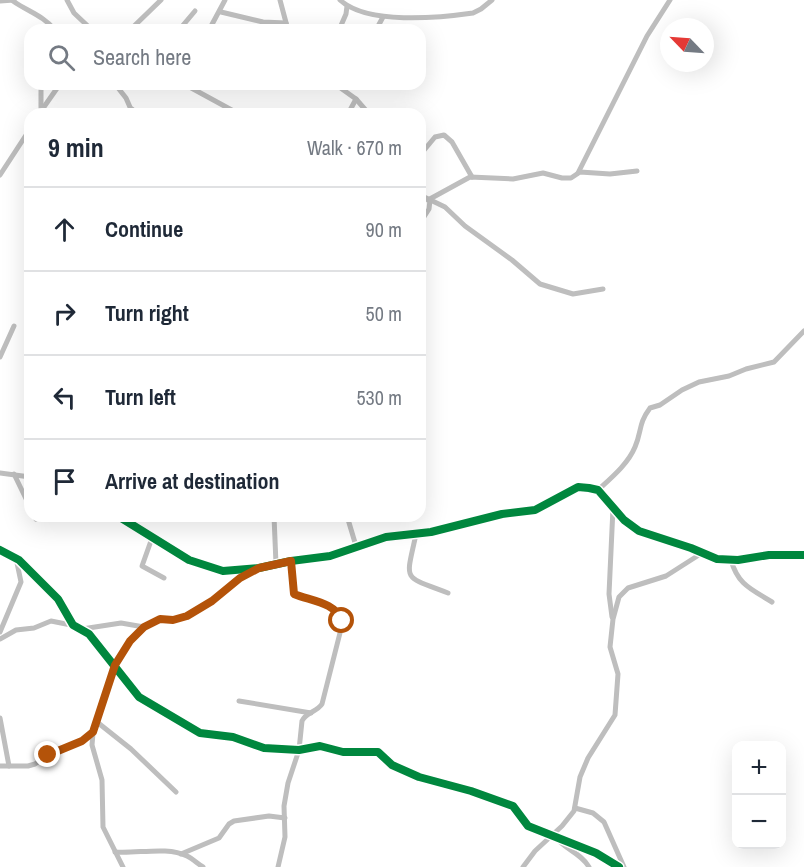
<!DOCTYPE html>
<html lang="en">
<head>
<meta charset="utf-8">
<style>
	body { margin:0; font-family:"Archivo Narrow",sans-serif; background:#f6f6f7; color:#1f2937 }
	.controls { position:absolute; right:18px; bottom:18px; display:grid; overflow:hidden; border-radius:12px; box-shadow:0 6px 24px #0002 }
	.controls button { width:54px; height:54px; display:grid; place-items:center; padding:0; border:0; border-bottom:2px solid #e0e1e3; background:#fff; color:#1f2937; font:30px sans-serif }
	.compass { position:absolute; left:660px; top:18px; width:54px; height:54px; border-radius:50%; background:#fff; box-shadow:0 6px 24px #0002; rotate:295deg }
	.stop { position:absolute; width:18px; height:18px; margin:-14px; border:4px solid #b45309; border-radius:50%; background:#fff }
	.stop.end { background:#b45309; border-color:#fff; box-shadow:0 2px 6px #0008 }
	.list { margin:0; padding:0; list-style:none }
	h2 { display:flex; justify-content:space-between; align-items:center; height:78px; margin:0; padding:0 24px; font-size:26px }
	h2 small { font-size:20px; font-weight:400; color:#747a83 }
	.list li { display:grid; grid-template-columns:39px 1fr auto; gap:18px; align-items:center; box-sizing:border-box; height:84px; padding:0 24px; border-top:2px solid #e0e1e3 }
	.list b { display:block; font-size:22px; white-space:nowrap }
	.list em { font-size:20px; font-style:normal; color:#747a83 }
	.icon { flex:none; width:33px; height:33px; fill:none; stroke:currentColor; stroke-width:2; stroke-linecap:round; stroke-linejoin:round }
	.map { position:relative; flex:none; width:804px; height:867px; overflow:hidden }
	.search { position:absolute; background:#fff; box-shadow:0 6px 24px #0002; left:24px; top:24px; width:402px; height:66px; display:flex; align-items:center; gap:15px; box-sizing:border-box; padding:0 21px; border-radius:18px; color:#747a83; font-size:22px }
	.panel { position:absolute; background:#fff; box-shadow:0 6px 24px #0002; left:24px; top:108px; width:402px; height:414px; border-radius:18px }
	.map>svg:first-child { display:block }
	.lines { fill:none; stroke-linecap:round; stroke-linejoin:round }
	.minor { stroke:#bebebe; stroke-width:5 }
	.cycleway-casing { stroke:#fff; stroke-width:11 }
	.cycleway { stroke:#00873e; stroke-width:8 }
	.route { stroke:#b45309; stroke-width:8 }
</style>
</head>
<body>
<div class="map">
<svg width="804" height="867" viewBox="0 0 804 867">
	<rect width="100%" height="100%" fill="#fff"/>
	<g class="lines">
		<g class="minor">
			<path d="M67,0L74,13L92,30"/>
			<path d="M280,0L288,30"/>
			<path d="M340,0C367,25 438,18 473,13L481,9L492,0"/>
			<path d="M0,1L14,0"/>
			<path d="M13,1C27,11 44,16 55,30"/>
			<path d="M221,12L263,22L286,23"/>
			<path d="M130,30L161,0"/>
			<path d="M179,30L195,11"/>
			<path d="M209,30L225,0"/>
			<path d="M339,30L346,14L347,6"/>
			<path d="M376,30L383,17"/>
			<path d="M41,84V109"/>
			<path d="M115,84L126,98L133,114"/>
			<path d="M184,84L239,114"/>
			<path d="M335,84L356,99L369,114"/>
			<path d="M39,114L60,84"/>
			<path d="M119,114L132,109L137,114"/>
			<path d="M348,114L356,99"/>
			<path d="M420,155L435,137L444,135L452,142L472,177"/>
			<path d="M578,173L647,36L670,0"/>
			<path d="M0,175L30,129"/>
			<path d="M420,195L445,207L465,226L512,260L540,284L573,294L603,289"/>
			<path d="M428,200L470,177L513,179L543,173L562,178H571L580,172L610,174L637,171"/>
			<path d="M420,223L429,209L430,200"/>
			<path d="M0,357L14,326"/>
			<path d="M0,473L30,477"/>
			<path d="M14,474L30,507"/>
			<path d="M598,490C611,478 628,464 635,447C642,431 638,424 650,408L660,405L682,390L699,382L729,376L746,369L774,362L804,331"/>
			<path d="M34,516L36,519"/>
			<path d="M118,516L189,560L223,571L259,568L291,561L330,556L386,537L431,532L502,514L535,510L578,487L589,488L598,490L624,520L639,531L691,548L717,559L738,560L769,555H804"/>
			<path d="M274,516L276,564"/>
			<path d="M347,516L356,546"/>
			<path d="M416,534C406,582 401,575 448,593"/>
			<path d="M152,538L142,566L164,578"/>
			<path d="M0,550L19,560L58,599L73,625L89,634L139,697L200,733L233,737L264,748L299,750L320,746L343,752H378L392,765L419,777L471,791L513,806L528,826L596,853L619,867"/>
			<path d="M731,560C738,585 751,589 772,602"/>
			<path d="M612,617L609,594L613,508"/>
			<path d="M82,629L121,623L144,627"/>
			<path d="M0,632L21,582L16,558"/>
			<path d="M0,639L16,630L34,628L51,621L71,625"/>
			<path d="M239,701L311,713"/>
			<path d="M0,718L9,766"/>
			<path d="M97,722L131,749L176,792"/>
			<path d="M0,766H28L35,764L48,755L82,741L92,733"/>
			<path d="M575,808L593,813L604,822L624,867"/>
			<path d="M556,838C566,850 581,853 589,867"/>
			<path d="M115,852C137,854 167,846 187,856C193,859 198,864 203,867"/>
			<path d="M181,854L219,838L229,824L234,821L269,816L285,818"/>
			<path d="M123,867L103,827L102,780L92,745L93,733L115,665L130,641L144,627L160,619L173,620L187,616L212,601L236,580L256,570"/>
			<path d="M278,867L285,837L284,806L288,783L299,750L302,721C306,712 317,712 322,704L342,625C341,602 311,601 294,594L291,561"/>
			<path d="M523,867L535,851L562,826L574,811L580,777L588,758L615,715L618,674L610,647L613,619L619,597L628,588L666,576L702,553"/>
		</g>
		<g class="cycleway-casing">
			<g id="cycleway">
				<path d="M118,516L189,560L223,571L259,568L291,561L330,556L386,537L431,532L502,514L535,510L578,487L589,488L598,490L624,520L639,531L691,548L717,559L738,560L769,555H804"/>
				<path d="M0,550L19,560L58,599L73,625L89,634L139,697L200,733L233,737L264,748L299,750L320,746L343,752H378L392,765L419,777L471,791L513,806L528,826L596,853L619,867"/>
			</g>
		</g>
		<use href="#cycleway" class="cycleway"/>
	</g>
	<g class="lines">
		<path class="route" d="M48,755L82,741L93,732L115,665L130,641L144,627L160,619L173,620L187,616L212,601L240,578L259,568L291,561L294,594C311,601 335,602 342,621"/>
	</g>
</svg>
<div class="controls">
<button>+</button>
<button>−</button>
</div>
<svg class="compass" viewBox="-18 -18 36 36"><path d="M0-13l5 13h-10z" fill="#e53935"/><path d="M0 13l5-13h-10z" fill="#747a83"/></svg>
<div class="stop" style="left:342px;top:621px"></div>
<div class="stop end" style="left:48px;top:755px"></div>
<div class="search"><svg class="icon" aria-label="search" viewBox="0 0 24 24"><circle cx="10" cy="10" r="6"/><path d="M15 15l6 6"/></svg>Search here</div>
<section class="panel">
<h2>9 min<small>Walk · 670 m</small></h2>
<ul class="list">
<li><svg class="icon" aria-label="ahead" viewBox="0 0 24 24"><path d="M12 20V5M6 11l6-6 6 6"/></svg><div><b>Continue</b></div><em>90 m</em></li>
<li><svg class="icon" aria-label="right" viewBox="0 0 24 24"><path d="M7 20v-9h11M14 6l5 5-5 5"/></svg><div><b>Turn right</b></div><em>50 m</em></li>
<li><svg class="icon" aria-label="left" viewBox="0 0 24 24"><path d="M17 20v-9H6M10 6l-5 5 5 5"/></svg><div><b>Turn left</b></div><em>530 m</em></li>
<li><svg class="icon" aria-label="arrive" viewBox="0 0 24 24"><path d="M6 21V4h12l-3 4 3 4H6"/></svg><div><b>Arrive at destination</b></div></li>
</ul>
</section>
</div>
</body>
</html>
